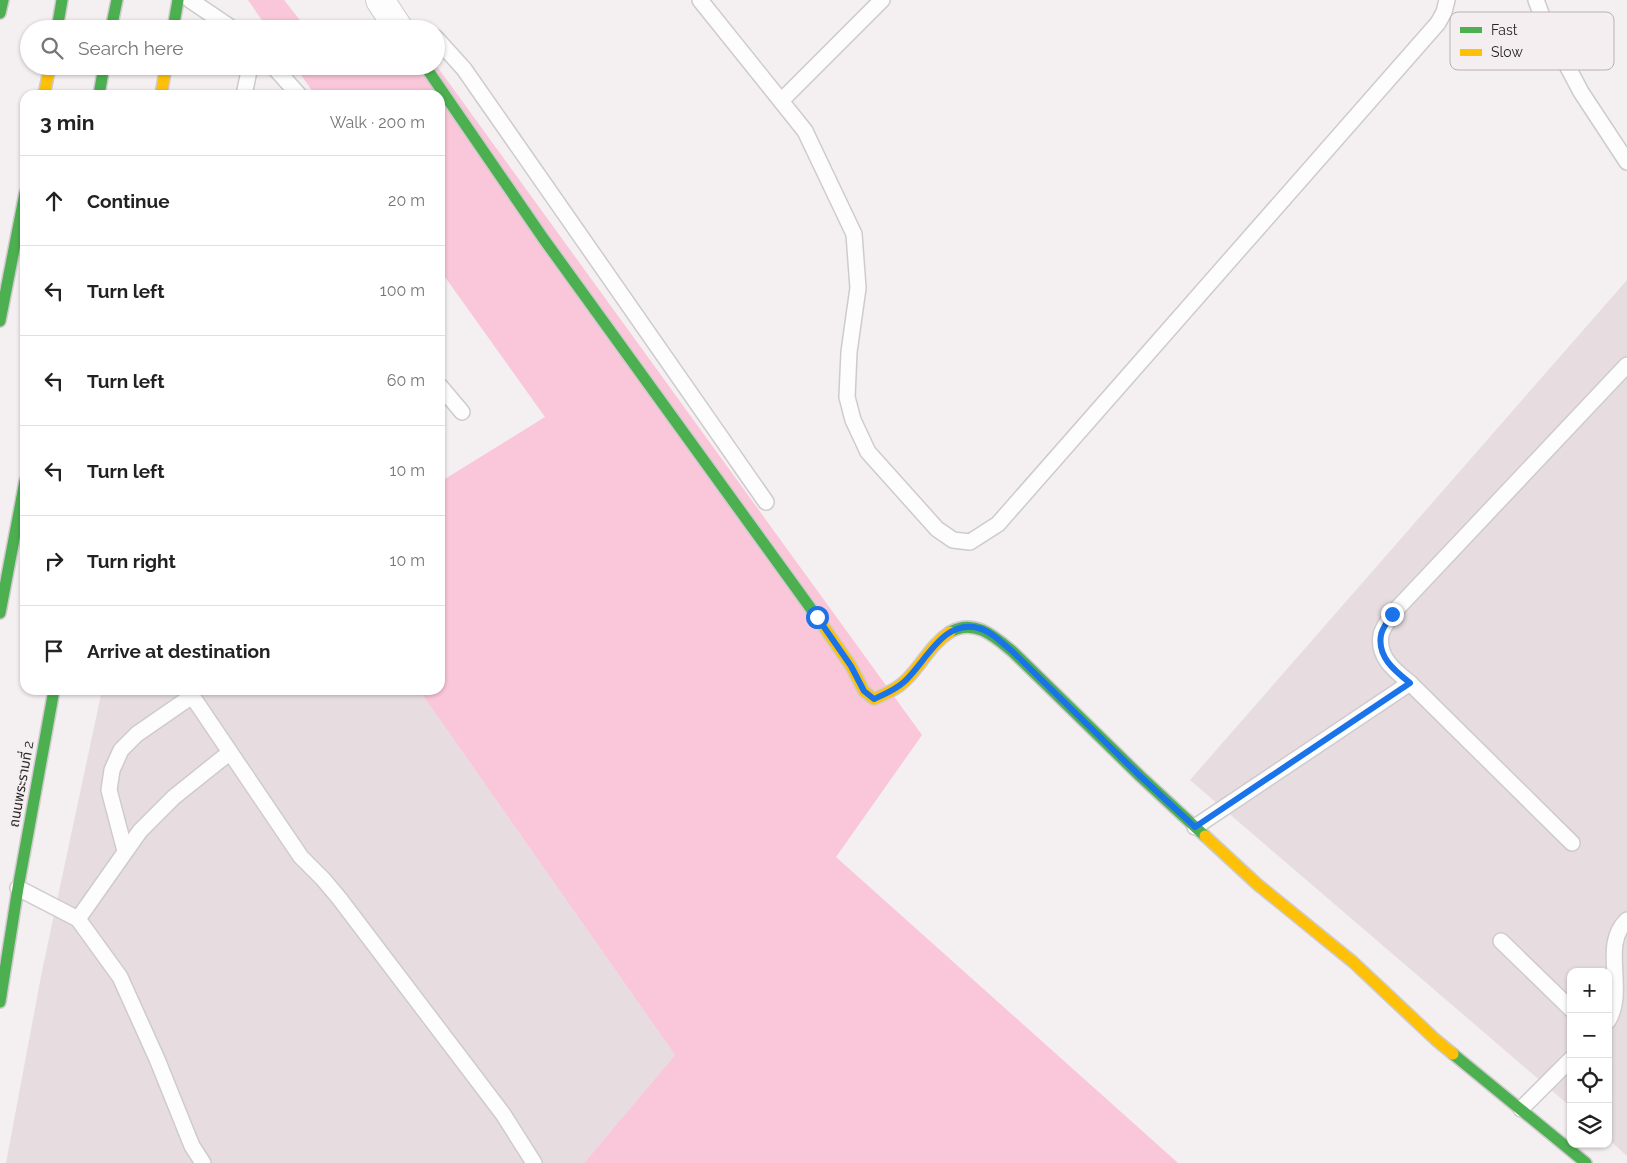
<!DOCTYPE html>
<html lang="en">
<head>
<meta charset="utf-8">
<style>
	body { margin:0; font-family:Raleway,"Noto Sans Thai",sans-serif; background:#f2f2f2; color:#222 }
	.controls { position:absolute; right:15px; bottom:15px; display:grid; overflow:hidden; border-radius:10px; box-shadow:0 1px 4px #0004 }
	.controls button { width:45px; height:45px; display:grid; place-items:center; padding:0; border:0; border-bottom:1px solid #e0e0e0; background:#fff; color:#222; font:25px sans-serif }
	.stop { position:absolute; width:15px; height:15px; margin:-11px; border:4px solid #1a73e8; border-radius:50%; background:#fff }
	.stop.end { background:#1a73e8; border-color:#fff; box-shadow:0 1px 5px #0008 }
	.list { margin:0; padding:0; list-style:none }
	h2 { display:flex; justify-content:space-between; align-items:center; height:65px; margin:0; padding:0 20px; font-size:21px }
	h2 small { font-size:16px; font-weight:400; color:#767676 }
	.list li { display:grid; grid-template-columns:32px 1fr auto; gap:15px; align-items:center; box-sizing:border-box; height:90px; padding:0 20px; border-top:1px solid #e0e0e0 }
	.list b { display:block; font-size:19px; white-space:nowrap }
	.list em { font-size:16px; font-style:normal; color:#767676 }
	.icon { flex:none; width:28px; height:28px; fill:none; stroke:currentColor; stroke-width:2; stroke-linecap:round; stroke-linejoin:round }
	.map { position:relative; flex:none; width:1627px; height:1163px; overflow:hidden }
	.search { position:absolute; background:#fff; box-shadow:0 1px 4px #0004; left:20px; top:20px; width:425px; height:55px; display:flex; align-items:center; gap:12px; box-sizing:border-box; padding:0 18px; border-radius:28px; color:#767676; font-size:19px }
	.panel { position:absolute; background:#fff; box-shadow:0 1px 4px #0004; left:20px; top:90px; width:425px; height:605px; border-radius:15px }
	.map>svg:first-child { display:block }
	.built { fill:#e7dde0 }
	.green { fill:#fac6d9 }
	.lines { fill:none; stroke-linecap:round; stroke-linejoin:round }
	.lane-casing { stroke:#cfcbcd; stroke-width:18 }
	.street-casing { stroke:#cfcbcd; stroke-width:30 }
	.fast-casing { stroke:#cfcbcd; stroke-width:14 }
	.slow-casing { stroke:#cfcbcd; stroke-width:14 }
	.lane { stroke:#fdfdfd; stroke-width:15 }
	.street { stroke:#fdfdfd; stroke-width:28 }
	.fast { stroke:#4caf50; stroke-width:11 }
	.slow { stroke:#ffc107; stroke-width:11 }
	.route { stroke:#1a73e8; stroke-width:6 }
	.labels { text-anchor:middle; stroke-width:4; stroke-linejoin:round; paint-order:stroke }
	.street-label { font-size:14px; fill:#282627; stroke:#f5eef0 }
	.key { fill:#f5eef0; stroke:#b8b2b4; stroke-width:1 }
	.key-label { font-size:14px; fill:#282627 }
</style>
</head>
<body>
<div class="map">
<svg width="1627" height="1163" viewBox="0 0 1627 1163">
	<rect width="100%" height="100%" fill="#f4eff1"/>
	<g class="built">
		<path d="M1627,280V1156L1608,1139V972H1571V1107L1190,780Z"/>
		<path d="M102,690H419L675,1055L584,1163H6L42,971Z"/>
	</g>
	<g class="green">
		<path d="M248,0H284L307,29H268Z"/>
		<path d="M436,65L922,735L836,857L1178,1163H584L675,1055L419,690H440V482L545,417L440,270V95H315L295,66Z"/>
	</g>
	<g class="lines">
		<g class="lane-casing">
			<g id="lane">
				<path d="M190,0L233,29"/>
				<path d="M700,0L805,131L854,234L858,288L849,352L847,397L853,420L868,452L937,529L953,540L970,542L998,524L1438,23L1444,12L1447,0"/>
				<path d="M1536,0L1545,24L1581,92L1627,162"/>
				<path d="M436,38L464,69L766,502"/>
				<path d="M273,66L299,95"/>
				<path d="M244,95L250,66"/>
				<path d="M781,101L882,0"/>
				<path d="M440,386L462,412"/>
				<path d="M188,690L301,857L323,879L339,898L503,1114L534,1163"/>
				<path d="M1195,827L1410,683"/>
				<path d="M1572,843L1410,683C1395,671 1377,657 1381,635C1382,628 1389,621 1392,614L1627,365"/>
				<path d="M125,851L109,790L112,770L121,750L137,734L192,696"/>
				<path d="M18,888L78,919L120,977L157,1059L192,1146L203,1163"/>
				<path d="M78,919L140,831L174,797L229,753"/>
				<path d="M1501,941L1571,1009"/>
				<path d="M1608,1021C1627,989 1600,945 1627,920"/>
				<path d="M1521,1109L1571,1059"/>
			</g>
		</g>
		<g class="street-casing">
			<path id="street" d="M380,0L399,29"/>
		</g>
		<g class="fast-casing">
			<g id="fast">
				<path d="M0,13L3,0"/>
				<path d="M57,29L62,0"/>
				<path d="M111,29L117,0"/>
				<path d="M173,29L178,0"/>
				<path d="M425,66L543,238L817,617"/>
				<path d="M99,95L104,66"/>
				<path d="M0,321L25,193"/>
				<path d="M0,613L25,481"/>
				<path d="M950,632C975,618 995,637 1013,652L1140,776L1205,836"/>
				<path d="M0,1002L18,888L54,690"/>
				<path d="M1453,1054L1586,1163"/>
			</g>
		</g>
		<g class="slow-casing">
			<g id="slow">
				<path d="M44,95L50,66"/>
				<path d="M161,95L166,66"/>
				<path d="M817,617L851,666L864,691L874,699C885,694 896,690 905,681C921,666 931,644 950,632"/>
				<path d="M1205,836L1257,884L1353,962L1436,1040L1453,1054"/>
			</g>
		</g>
		<use href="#lane" class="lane"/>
		<use href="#street" class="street"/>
		<use href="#fast" class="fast"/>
		<use href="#slow" class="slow"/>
	</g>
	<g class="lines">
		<path class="route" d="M817,617L851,666L864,691L874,699C885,694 895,690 904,682C926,662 943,619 978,628C991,631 1002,643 1013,652L1140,776L1195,827L1410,683C1395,671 1377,657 1381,635C1382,628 1389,620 1392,614"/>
	</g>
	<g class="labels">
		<g class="street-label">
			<text transform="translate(21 784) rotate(-80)" y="5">ถนนพระรามที่ 2</text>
		</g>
	</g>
	<rect x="1450" y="12" width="164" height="58" rx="8" class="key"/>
	<rect x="1460" y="27" width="22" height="6" fill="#4caf50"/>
	<rect x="1460" y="49" width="22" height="7" fill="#ffc107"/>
	<g class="key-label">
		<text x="1491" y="35">Fast</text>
		<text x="1491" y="57">Slow</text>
	</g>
</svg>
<div class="controls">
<button>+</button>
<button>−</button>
<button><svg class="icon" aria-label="locate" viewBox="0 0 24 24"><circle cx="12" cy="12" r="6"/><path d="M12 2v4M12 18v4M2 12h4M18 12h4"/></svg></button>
<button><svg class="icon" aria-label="layers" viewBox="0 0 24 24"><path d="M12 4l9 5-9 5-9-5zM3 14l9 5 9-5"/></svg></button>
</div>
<div class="stop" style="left:817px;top:617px"></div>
<div class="stop end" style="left:1392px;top:614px"></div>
<div class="search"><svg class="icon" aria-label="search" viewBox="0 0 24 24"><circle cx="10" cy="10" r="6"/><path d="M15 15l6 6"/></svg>Search here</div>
<section class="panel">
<h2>3 min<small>Walk · 200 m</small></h2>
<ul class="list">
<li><svg class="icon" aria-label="ahead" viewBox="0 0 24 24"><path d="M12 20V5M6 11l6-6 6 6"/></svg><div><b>Continue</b></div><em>20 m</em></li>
<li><svg class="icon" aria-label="left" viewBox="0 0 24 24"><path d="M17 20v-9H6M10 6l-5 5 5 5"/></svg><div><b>Turn left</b></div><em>100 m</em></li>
<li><svg class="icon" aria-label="left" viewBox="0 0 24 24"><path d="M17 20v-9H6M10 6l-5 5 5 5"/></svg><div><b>Turn left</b></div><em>60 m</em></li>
<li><svg class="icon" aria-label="left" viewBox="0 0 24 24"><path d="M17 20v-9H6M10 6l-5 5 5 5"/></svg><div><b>Turn left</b></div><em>10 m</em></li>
<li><svg class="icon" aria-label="right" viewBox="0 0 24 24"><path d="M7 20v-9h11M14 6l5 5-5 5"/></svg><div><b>Turn right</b></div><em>10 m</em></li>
<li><svg class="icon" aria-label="arrive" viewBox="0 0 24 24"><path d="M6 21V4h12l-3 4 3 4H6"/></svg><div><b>Arrive at destination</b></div></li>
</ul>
</section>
</div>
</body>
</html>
